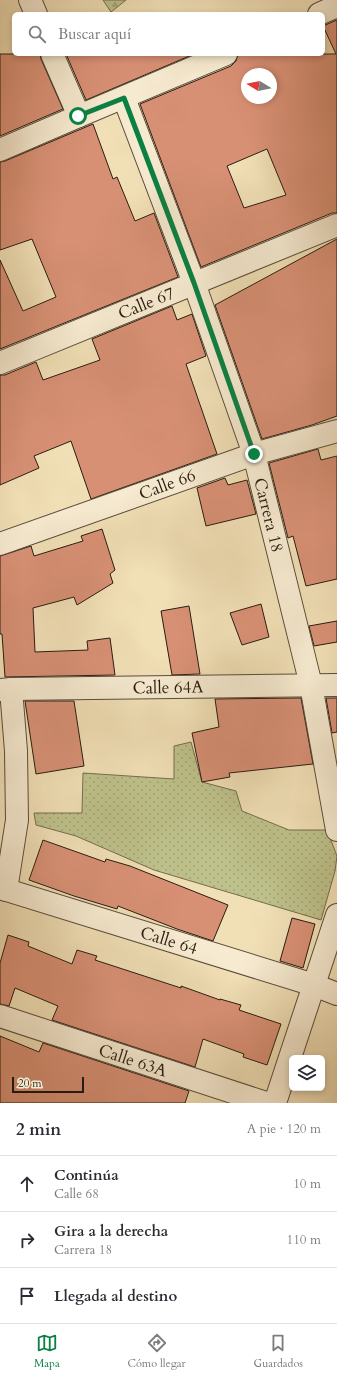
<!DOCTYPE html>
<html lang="es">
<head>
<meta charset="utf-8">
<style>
	body { margin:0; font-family:Cardo,serif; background:#f7f7f7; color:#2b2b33 }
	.controls { position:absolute; right:12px; bottom:12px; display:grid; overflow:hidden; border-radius:6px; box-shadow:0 2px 6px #0003 }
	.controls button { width:36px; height:36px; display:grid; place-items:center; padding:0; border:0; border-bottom:1px solid #e1e1e2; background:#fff; color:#2b2b33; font:20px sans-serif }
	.compass { position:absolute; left:241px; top:68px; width:36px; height:36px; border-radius:50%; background:#fff; box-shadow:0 2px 6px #0003; rotate:280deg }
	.scale { position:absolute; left:12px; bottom:10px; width:72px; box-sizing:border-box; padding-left:4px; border:2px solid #281c11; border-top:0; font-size:11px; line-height:14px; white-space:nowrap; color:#281c11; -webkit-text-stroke:3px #f6ead0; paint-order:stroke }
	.stop { position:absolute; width:12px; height:12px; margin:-9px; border:3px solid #0b8043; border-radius:50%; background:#fff }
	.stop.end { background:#0b8043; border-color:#fff; box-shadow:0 1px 4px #0008 }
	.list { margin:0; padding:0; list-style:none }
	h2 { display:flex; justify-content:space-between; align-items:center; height:52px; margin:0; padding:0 16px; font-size:17px }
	h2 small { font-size:13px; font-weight:400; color:#7c7c81 }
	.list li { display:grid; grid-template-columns:26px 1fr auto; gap:12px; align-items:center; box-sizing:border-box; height:56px; padding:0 16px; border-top:1px solid #e1e1e2 }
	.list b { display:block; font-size:15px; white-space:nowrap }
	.list p { margin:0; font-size:13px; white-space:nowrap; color:#7c7c81 }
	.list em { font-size:13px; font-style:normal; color:#7c7c81 }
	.icon { flex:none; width:22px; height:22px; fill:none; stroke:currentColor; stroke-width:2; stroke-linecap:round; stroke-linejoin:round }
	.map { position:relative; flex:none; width:337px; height:1103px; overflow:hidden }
	.search { position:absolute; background:#fff; box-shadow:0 2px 6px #0003; left:12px; right:12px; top:12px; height:44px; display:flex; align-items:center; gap:10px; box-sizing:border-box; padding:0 14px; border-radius:6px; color:#7c7c81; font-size:15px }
	.sheet { height:220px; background:#fff }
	nav { display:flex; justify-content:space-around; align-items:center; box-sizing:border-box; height:56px; border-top:1px solid #e1e1e2; background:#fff; font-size:11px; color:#7c7c81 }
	nav a { display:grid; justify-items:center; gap:2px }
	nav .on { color:#0b8043 }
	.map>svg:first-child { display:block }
	.forest { fill:url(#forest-firs); stroke:#736e4e }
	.park { fill:url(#park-dots); stroke:#736e4e }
	.building { fill:#d89075; stroke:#281c11; fill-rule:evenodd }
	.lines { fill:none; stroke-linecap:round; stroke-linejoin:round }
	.minor-casing { stroke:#5a4d3a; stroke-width:24 }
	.minor { stroke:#f6ead0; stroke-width:22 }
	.route { stroke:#0b8043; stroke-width:5 }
	.labels { text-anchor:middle; stroke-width:3; stroke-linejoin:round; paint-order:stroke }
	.street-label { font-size:17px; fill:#281c11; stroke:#f6ead0 }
</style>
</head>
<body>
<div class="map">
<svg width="337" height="1103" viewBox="0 0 337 1103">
	<defs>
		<pattern id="forest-firs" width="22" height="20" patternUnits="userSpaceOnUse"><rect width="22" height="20" fill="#bec18b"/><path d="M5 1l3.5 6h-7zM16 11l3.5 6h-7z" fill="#a3a577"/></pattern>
		<pattern id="park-dots" width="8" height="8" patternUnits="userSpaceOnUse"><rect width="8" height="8" fill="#bec18b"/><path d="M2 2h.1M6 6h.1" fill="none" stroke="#a3a577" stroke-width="1.8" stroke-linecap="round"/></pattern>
	</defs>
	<rect width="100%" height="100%" fill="#f1dfb6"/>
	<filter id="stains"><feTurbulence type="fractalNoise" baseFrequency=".005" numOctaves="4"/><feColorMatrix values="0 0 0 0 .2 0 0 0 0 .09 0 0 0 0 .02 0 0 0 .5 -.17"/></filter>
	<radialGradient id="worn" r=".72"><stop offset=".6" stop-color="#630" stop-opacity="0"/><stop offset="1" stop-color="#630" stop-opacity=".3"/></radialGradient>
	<path class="forest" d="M103,0H126L111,12Z"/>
	<path class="park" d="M191,742L202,782L236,791L242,811L289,830H327L337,856L335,871L321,920L154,870L76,836L36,825L34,813H82L83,773L174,779V746Z"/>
	<g class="building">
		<path d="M337,20V213H332L201,267L140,104L231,66L236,61L238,54H336L323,26ZM247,74H271V98H247ZM267,149L286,195L244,208L227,166Z"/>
		<path d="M0,54H40L41,59L63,109L0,136Z"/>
		<path d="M66,54H194L86,100Z"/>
		<path d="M93,124L113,179L117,177L135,221L154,213L178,277L0,349V260L23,311L56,297L32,239L0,250V162L5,161Z"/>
		<path d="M337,239V416L312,425L262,439L215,305Z"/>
		<path d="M172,306L177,320L192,314L206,356L186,364L217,454L91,499L71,441L34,456L39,468L0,485V375H5L36,362L43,380L100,360L92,339Z"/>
		<path d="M318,449L321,460L337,456V579L306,586L293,536L288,538L269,463Z"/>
		<path d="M225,478L228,485L247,480L256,514L206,526L197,488Z"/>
		<path d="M102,529L115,570L110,574L113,583L77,605L74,597L33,608L35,652L88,650L87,641L110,638L115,675L5,677L2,634H0V556L31,546L34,556L83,541L81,536Z"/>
		<path d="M261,604L269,637L242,645L230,613Z"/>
		<path d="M189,606L200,674L172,675L161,611Z"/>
		<path d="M337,621V642L314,646L309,626Z"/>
		<path d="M301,698L313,764L229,773L230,777L202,782L192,733L219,727L215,699Z"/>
		<path d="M326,698H337V732L332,733Z"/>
		<path d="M25,701H74L84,766L36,774Z"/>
		<path d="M43,840L105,862L106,859L130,866L228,905L213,941L177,929L118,906L117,909L74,896L29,880Z"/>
		<path d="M292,918L315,924L303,968L280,961Z"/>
		<path d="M8,935L29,942L28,946L72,964L77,950L97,956L95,960L181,988V986L220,1000V999L241,1005L239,1010L281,1024L267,1065L243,1057L244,1054L203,1039L195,1067L52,1020L58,1006L15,988L9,1006L0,1004V963Z"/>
		<path d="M0,1036L39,1052L43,1043L189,1091L185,1103H0Z"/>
	</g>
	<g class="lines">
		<g class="minor-casing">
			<g id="minor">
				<path d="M30,0L36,14"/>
				<path d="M319,14L337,6"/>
				<path d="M52,54L79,116"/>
				<path d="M124,98L194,283L254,454L311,685L337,830"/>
				<path d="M0,150L79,116L226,54"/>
				<path d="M0,363L337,225"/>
				<path d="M0,544L254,454L337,431"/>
				<path d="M0,690L11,689L337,685"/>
				<path d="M0,888L314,985L337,994"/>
				<path d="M6,890L17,820L16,751L11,689"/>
				<path d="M0,1016L266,1103"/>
				<path d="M275,1103L337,915"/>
			</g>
		</g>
		<use href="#minor" class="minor"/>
	</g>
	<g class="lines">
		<path class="route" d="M78,116L124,98L194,283L254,454"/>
	</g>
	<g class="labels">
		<g class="street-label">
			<text transform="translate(146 303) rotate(-22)" y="6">Calle 67</text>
			<text transform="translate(167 484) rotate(-20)" y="6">Calle 66</text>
			<text transform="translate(269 515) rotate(76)" y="6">Carrera 18</text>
			<text transform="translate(168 687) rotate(-1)" y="6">Calle 64A</text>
			<text transform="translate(169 940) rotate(17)" y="6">Calle 64</text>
			<text transform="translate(133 1060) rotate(18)" y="6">Calle 63A</text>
		</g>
	</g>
	<rect width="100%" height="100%" filter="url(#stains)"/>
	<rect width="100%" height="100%" fill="url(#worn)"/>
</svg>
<div class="controls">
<button><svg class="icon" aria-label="layers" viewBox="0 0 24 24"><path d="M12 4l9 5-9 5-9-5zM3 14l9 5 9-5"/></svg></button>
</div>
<svg class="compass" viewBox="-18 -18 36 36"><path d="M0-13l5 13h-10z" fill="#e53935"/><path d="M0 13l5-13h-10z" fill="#7c7c81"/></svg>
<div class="scale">20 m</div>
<div class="stop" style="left:78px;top:116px"></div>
<div class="stop end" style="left:254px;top:454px"></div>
<div class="search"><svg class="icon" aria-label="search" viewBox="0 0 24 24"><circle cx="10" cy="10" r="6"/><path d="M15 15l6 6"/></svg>Buscar aquí</div>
</div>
<section class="sheet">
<h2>2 min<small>A pie · 120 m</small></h2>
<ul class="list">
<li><svg class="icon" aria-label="ahead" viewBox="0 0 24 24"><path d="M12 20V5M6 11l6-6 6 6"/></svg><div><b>Continúa</b><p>Calle 68</p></div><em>10 m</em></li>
<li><svg class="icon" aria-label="right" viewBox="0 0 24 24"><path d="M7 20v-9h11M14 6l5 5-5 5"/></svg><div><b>Gira a la derecha</b><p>Carrera 18</p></div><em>110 m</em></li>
<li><svg class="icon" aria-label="arrive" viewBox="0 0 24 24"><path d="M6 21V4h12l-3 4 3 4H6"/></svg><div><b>Llegada al destino</b></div></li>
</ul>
</section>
<nav>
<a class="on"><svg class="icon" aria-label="map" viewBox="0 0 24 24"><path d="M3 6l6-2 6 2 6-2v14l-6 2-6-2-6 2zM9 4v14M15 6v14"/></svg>Mapa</a>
<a><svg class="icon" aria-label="directions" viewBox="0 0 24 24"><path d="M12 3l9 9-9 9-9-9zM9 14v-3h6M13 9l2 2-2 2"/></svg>Cómo llegar</a>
<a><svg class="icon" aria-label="saved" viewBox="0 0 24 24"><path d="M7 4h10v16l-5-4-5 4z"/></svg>Guardados</a>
</nav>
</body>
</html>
